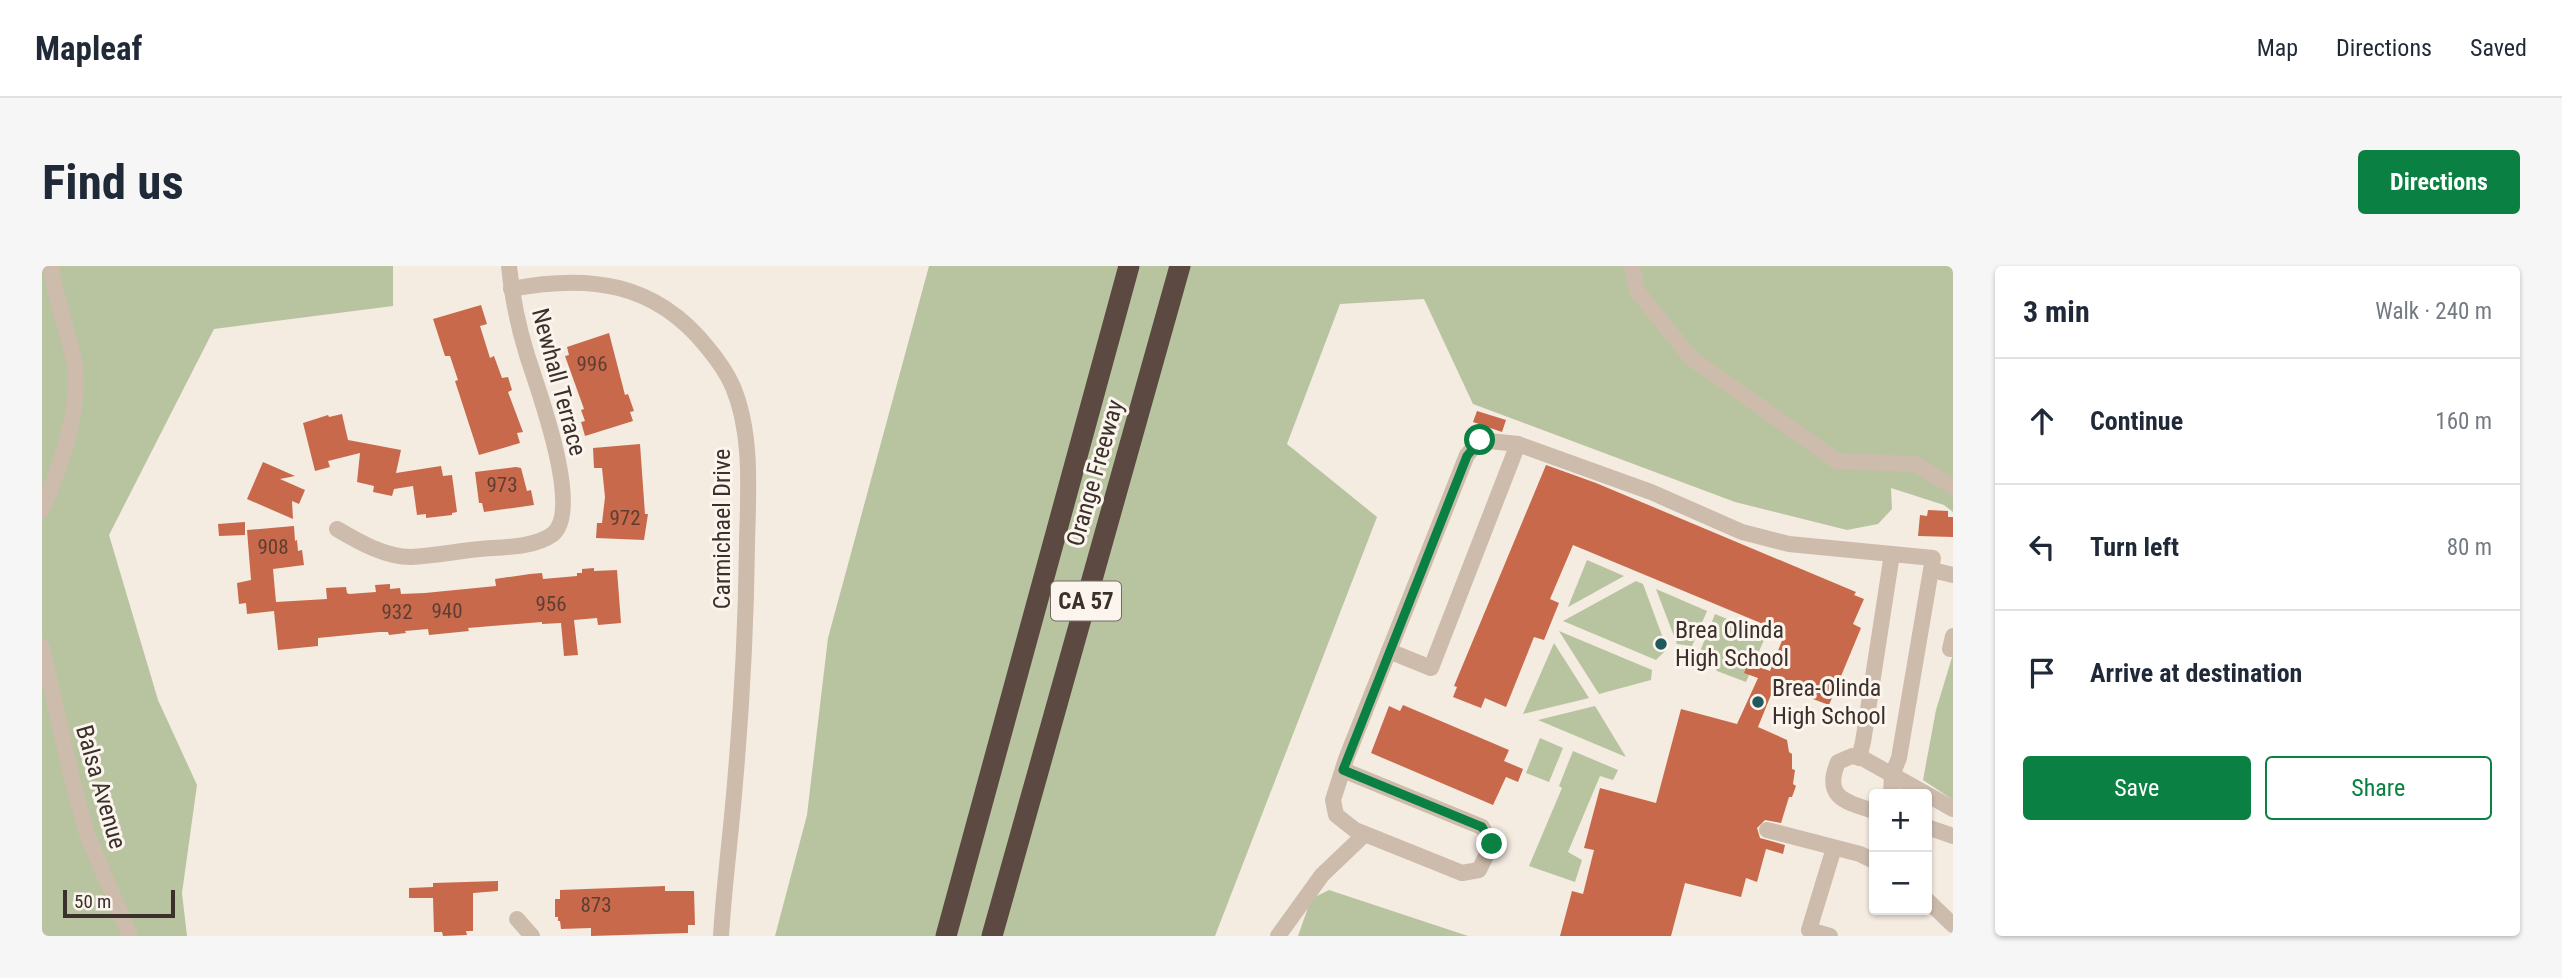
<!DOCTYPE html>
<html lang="en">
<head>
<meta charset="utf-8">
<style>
	body { margin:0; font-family:"Roboto Condensed",sans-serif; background:#f6f6f7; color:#1f2937 }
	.controls { position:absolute; right:21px; bottom:21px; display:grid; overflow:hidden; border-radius:7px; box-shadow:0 2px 5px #0004 }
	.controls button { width:63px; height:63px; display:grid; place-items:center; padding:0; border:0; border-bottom:2px solid #e0e1e3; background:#fff; color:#1f2937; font:35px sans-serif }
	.scale { position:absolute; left:21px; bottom:18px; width:112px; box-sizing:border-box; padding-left:7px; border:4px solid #3b302b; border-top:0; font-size:19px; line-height:24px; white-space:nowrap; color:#3b302b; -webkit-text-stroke:5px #fbf5ee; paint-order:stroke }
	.stop { position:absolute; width:21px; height:21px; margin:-16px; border:5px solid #0b8043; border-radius:50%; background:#fff }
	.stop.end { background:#0b8043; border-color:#fff; box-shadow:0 2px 7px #0008 }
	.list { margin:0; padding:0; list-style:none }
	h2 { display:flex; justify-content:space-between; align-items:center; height:91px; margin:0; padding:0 28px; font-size:30px }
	h2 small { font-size:23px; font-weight:400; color:#747a83 }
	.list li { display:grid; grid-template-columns:46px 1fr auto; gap:21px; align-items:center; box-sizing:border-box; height:126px; padding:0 28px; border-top:2px solid #e0e1e3 }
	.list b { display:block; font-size:26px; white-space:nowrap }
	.list em { font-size:23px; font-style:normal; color:#747a83 }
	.actions { display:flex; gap:14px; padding:21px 28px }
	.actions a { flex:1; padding:16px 0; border:2px solid #0b8043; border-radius:7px; text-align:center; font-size:24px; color:#0b8043 }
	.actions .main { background:#0b8043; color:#fff }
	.icon { flex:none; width:38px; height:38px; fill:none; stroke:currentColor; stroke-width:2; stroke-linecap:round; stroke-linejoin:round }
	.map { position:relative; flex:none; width:1911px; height:670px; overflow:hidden; border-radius:7px }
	header { display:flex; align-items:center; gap:42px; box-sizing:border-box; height:98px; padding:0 35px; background:#fff; border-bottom:2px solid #e0e1e3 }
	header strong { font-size:33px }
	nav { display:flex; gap:38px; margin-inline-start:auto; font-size:24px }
	.intro { display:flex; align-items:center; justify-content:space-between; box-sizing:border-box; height:168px; padding:0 42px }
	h1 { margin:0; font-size:49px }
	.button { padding:18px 32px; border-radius:7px; background:#0b8043; color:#fff; font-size:24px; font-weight:700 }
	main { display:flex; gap:42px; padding:0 42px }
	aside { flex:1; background:#fff; border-radius:7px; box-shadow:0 2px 5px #0004 }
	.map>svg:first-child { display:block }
	.green { fill:#b8c4a0 }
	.building { fill:#c8694b }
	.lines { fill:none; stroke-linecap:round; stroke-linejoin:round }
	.minor { stroke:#cdbbac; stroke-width:16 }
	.highway { stroke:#5c4a42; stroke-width:21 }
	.route { stroke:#0b8043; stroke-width:9 }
	.poi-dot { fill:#1f5a5e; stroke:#fbf5ee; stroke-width:2.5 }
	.labels { text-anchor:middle; stroke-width:6; stroke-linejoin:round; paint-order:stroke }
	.number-label { font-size:21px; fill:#5e3e33 }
	.shield { fill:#fbf5ee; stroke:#756b66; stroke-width:2 }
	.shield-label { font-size:23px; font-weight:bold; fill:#3b302b }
	.street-label { font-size:24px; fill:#3b302b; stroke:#fbf5ee }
	.poi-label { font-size:24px; fill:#3b302b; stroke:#fbf5ee; text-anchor:start }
</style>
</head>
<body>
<header>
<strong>Mapleaf</strong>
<nav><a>Map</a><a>Directions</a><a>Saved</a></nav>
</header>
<div class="intro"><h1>Find us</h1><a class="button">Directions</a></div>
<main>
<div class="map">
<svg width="1911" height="670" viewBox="0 0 1911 670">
	<rect width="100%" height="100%" fill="#f4ebe1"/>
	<g class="green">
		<path d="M0,0H351V40L172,63L67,269L116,434L155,519L140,627L145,670H0Z"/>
		<path d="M887,0H1911V246L1902,239L1849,222L1850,243L1836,258L1805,264L1693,236L1431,138L1382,33L1298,38L1245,178L1335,251L1173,670H733L765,549L786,372Z"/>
		<path d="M1545,294L1582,310L1526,341Z"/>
		<path d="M1594,315L1601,318L1625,383L1614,394L1521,355Z"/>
		<path d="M1614,323L1665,345L1650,380L1635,378Z"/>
		<path d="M1673,348L1724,369L1704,416L1675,405L1671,394L1659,383Z"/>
		<path d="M1517,365L1610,404L1609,414L1557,428Z"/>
		<path d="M1512,377L1547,432L1481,448Z"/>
		<path d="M1911,388V534L1881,514L1894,444Z"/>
		<path d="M1553,440L1584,491L1496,454Z"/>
		<path d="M1498,472L1521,482L1507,516L1484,507Z"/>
		<path d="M1531,485L1576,504L1571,514L1558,510L1526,586L1540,594L1533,616L1487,600L1520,522L1517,520Z"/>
		<path d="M1287,624L1426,670H1256L1269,633Z"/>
	</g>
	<g class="building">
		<path d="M439,39L445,58L438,60L448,92L452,90L460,112L466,111L470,124L466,126L481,166L475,167L478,177L437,189L413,115L416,114L408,90H403L391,53Z"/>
		<path d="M567,67L583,129L586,128L592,145L588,146L591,155L543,170L539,156L543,155L539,144L542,143L523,90L527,89L525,81Z"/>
		<path d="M1435,145L1464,154L1460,166L1431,156Z"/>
		<path d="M300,148L306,174L359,184L354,207L399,200L401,210L410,209L415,246L410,247V249L384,252V248L375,249L371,220L352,223L350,230L331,226L332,220L315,216L318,187L286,195L288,201L273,205L261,157L286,149L287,151Z"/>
		<path d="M598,178L603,248H606L602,274L554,272L555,257H560L563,231L560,202H552L551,182Z"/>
		<path d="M221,196L253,210L238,213L263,224L257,238L250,235L251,253L205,233Z"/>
		<path d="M1504,199L1554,217L1814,326L1812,329L1822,333L1811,358L1819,362L1787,439L1733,419L1716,461L1745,474L1747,486L1750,488V503L1753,504L1751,518L1754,520L1750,531H1747L1739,557L1723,554L1715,562L1718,572L1743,579L1741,588L1724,583L1715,616L1704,612L1699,631L1643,617L1629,670H1518L1530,625L1541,628L1552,584L1542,582L1558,522L1614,537L1639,443L1695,458L1716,412L1702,407L1706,397L1728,405L1743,367L1531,279L1508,333L1517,337L1502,374L1492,371L1464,441L1443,432L1439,442L1411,431L1415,421L1412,420Z"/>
		<path d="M474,201L479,202L485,225L489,224L492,239L442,246L440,237H437L433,206Z"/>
		<path d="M1886,244L1906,245V251H1911V271L1876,270L1878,249L1885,250Z"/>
		<path d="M203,256V269L177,270L176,258Z"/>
		<path d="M252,260L253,275L255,274L256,285L260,284L262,299L231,303L234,336L285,333L284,322L304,321L305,327L307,328L334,326L333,319L348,318V323L358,322L359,328L383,327L454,320L453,313L488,308L500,307L501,313L535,310V307H540V303L552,302V305L575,304L579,357L556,359L555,352L532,354L536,389L522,390L519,357L500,358V356L426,362L427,365L387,369L386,363L363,365L364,367L347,369L346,366H337L276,372V380L236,384L232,345L205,348L204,337L197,338L195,317L209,314L205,264Z"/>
		<path d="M1361,439L1467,484L1462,495L1481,503L1476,516L1464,511L1451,539L1329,487L1347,440L1358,445Z"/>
		<path d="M456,615V625L431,627V665H424L425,669L401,670L400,666H392L391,632H367V622L391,621V617Z"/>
		<path d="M623,620V625H652L653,659H646V667L549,670V662L519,663L518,655H516V651H513V633H518V624Z"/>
	</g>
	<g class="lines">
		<g class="minor">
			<path d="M1590,0L1595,25L1649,92L1795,195L1873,198L1911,221"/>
			<path d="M469,23C547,8 613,16 665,81C675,93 685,107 691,121C711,169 706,227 705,279C704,358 700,438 693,517C689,568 682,619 679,670"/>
			<path d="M0,244C17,203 41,140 32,96C26,63 13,33 9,0"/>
			<path d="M295,263C317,276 343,291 369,291C392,290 416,285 438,283C461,281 492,282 511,268C541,243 495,121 485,89C476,60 470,30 467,0"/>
			<path d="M1890,304L1911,309"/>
			<path d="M0,381L30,513L45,568L88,670"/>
			<path d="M1908,383L1911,370"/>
			<path d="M1347,385L1389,402L1476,178"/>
			<path d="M1817,492L1821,476L1850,288"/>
			<path d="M1301,504L1440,561L1450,578L1437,604L1420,607L1313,564L1294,549L1291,534L1304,493L1425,189L1438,174L1476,178L1609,226L1700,266L1747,278L1891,292L1857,492L1850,509L1849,528"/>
			<path d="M1832,545C1803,536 1781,531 1796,496L1810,490L1822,493L1911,543"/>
			<path d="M1885,561L1911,570"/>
			<path d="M1725,564L1818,588L1832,595"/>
			<path d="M1885,634L1911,659"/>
			<path d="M475,653L490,670"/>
			<path d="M1236,670L1280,609L1323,568"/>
			<path d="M1788,670L1767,664L1792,582"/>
		</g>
		<g class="highway">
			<path d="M904,670L1087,0"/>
			<path d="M950,670L1138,0"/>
		</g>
	</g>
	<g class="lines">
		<path class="route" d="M1438,174L1425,190L1301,504L1440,561L1450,578"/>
	</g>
	<g class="poi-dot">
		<circle cx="1619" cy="378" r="7"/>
		<circle cx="1716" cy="436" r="7"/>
	</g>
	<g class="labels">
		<g class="number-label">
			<text x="550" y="105">996</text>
			<text x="460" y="226">973</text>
			<text x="583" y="259">972</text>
			<text x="231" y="288">908</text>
			<text x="509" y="345">956</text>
			<text x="405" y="352">940</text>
			<text x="355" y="353">932</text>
			<text x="554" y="646">873</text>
		</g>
		<rect class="shield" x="1009" y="315.5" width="70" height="39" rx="5"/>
		<g class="shield-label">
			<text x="1044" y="343">CA 57</text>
		</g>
		<g class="street-label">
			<text transform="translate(517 116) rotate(75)" y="8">Newhall Terrace</text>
			<text transform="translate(1053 207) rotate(-74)" y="8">Orange Freeway</text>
			<text transform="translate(680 263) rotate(-90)" y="8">Carmichael Drive</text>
			<text transform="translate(59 521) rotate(74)" y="8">Balsa Avenue</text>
		</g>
		<g class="poi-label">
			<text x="1633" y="372">Brea Olinda<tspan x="1633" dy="28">High School</tspan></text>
			<text x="1730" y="430">Brea-Olinda<tspan x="1730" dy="28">High School</tspan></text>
		</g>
	</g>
</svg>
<div class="controls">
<button>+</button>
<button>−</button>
</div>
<div class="scale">50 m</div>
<div class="stop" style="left:1438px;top:174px"></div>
<div class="stop end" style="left:1450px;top:578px"></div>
</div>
<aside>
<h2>3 min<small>Walk · 240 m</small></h2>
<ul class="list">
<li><svg class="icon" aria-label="ahead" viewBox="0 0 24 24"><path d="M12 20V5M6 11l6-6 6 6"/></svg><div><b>Continue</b></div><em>160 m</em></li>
<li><svg class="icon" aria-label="left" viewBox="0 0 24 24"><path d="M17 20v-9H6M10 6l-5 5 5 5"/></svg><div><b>Turn left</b></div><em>80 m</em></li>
<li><svg class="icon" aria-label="arrive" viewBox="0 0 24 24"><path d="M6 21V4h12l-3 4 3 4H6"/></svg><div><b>Arrive at destination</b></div></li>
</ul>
<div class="actions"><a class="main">Save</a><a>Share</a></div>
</aside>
</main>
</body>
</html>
